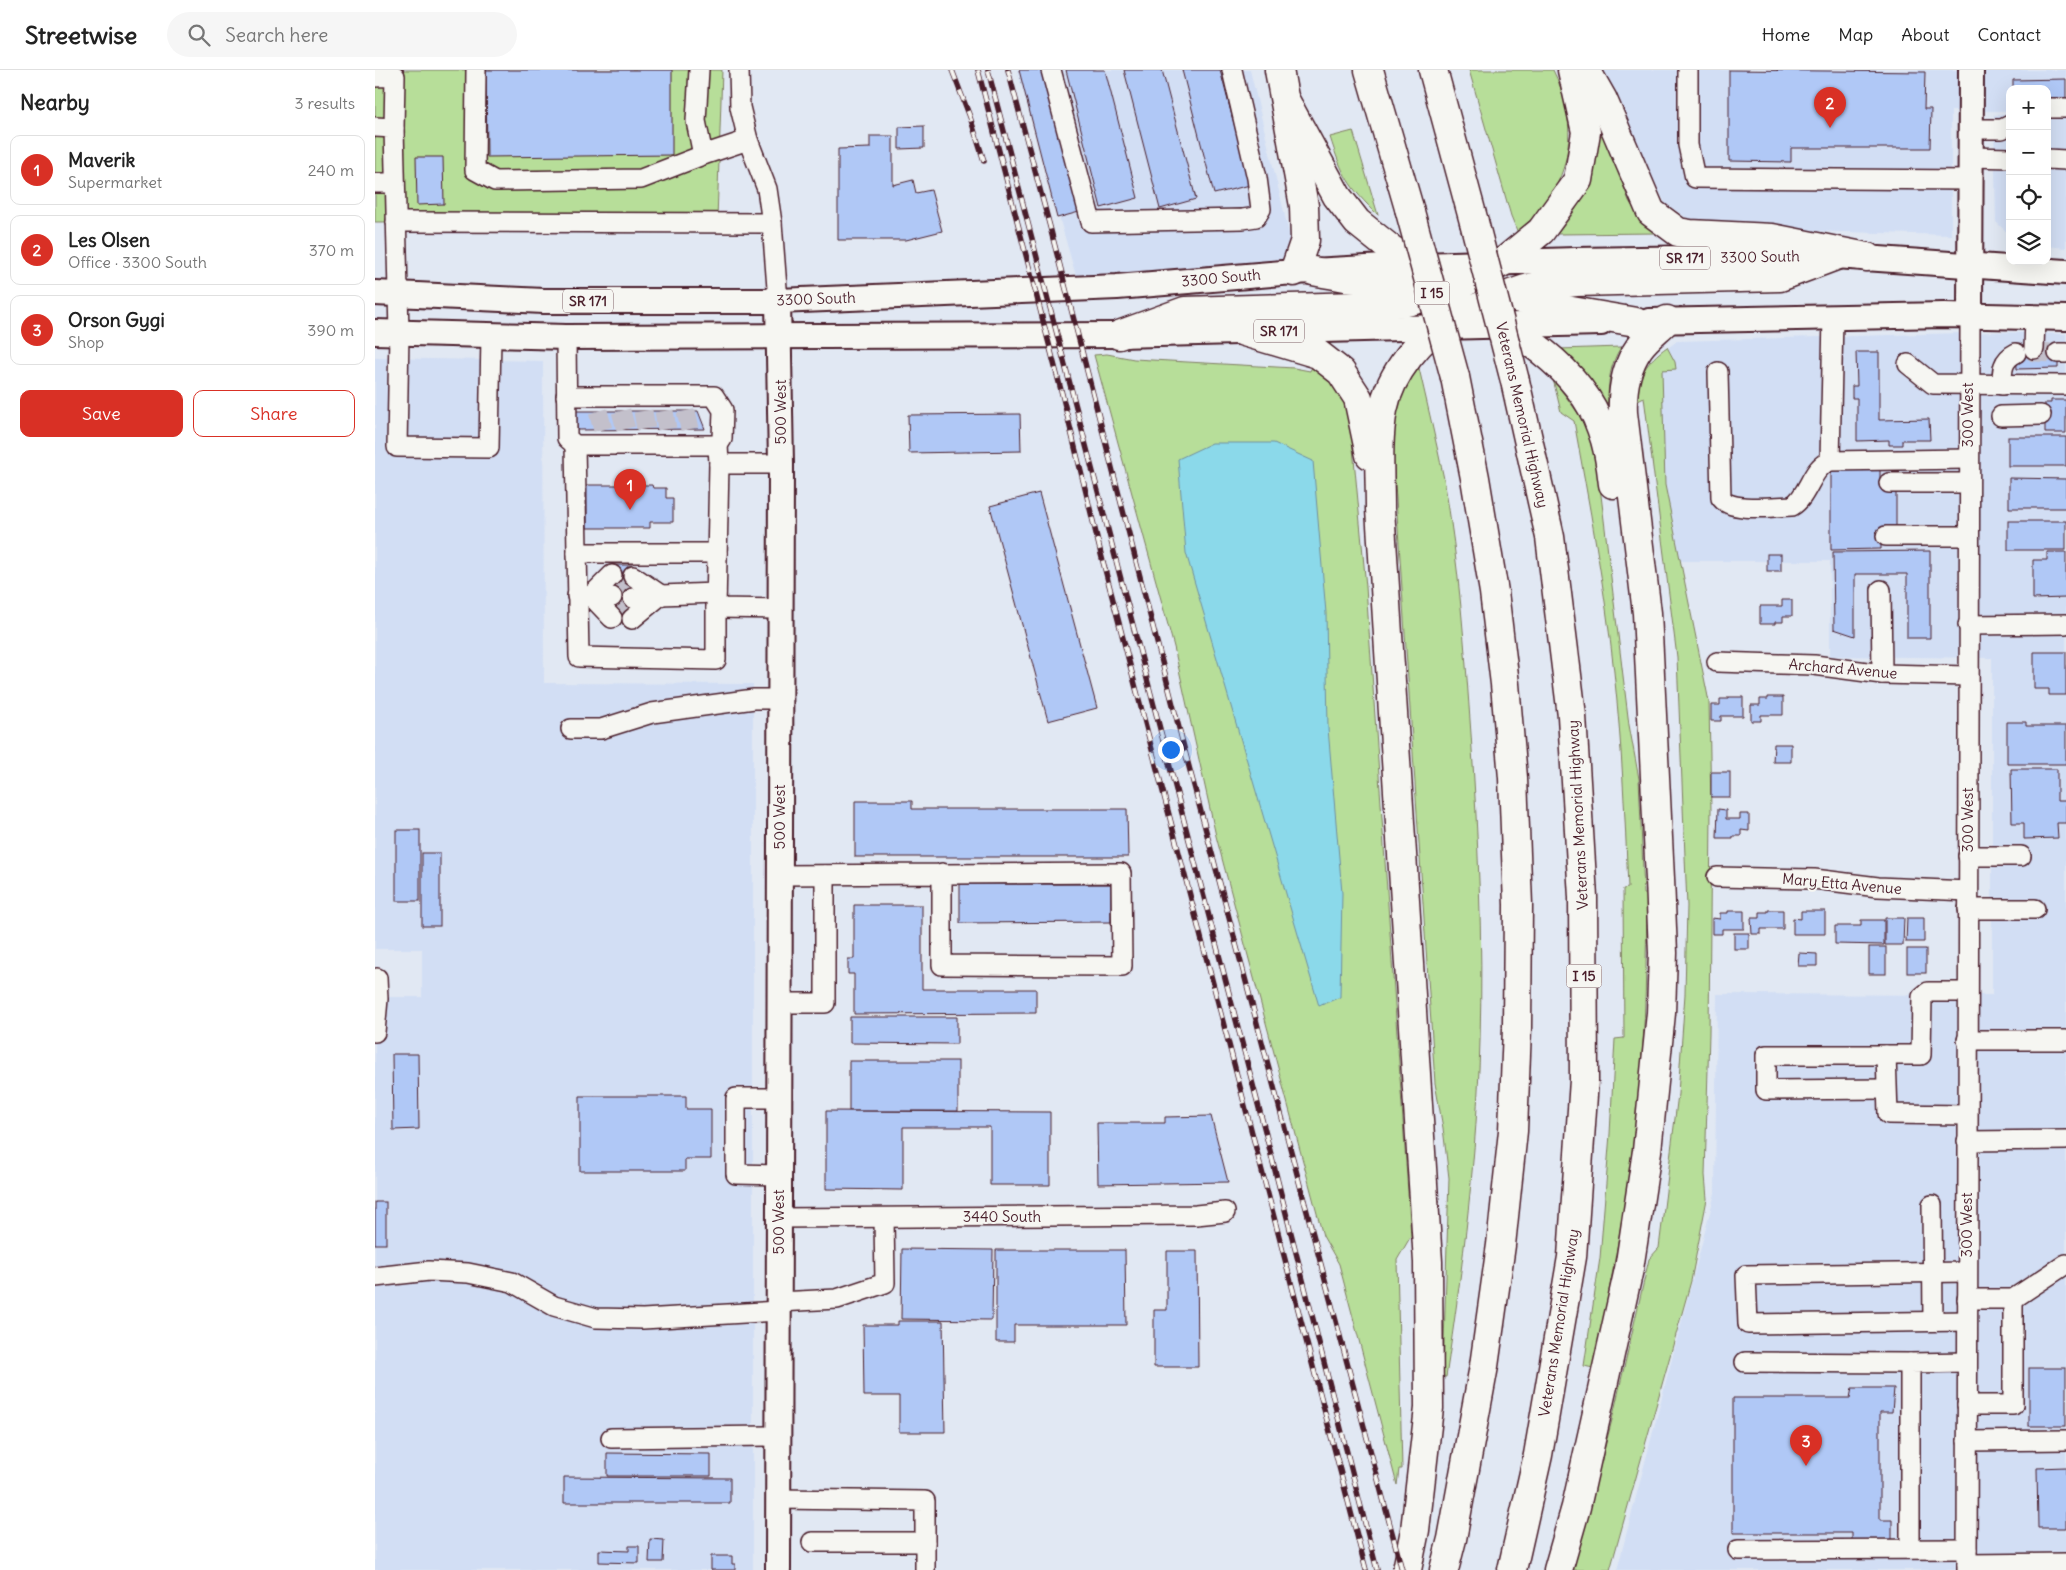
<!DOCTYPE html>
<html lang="en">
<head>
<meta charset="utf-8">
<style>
	body { margin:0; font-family:Delius,sans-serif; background:#f6f6f6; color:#222 }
	.controls { position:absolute; right:15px; top:15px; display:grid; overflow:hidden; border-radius:10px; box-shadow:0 5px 20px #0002 }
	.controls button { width:45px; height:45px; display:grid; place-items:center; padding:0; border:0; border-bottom:1px solid #e0e0e0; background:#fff; color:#222; font:25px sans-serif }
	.you { position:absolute; left:795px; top:679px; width:18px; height:18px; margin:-12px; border:4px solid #fff; border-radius:50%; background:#1a73e8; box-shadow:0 0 0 8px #1a73e833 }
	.badge { display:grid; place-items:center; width:32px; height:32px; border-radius:50%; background:#d93025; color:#fff; font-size:16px; font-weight:700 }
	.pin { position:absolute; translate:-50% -41px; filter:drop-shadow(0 1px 2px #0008) }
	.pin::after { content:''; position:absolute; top:26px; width:18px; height:15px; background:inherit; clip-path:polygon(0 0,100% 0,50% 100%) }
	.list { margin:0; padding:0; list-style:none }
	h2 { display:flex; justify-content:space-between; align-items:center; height:65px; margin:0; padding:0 20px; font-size:21px }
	h2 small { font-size:16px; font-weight:400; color:#767676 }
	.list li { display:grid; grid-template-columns:32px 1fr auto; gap:15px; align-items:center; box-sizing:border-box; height:70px; margin:0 10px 10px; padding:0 10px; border:1px solid #e0e0e0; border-radius:10px }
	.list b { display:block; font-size:19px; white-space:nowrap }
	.list p { margin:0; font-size:16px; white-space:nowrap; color:#767676 }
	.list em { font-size:16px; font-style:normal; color:#767676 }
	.actions { display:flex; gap:10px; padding:15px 20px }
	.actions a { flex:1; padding:11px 0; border:1px solid #d93025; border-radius:10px; text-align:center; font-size:18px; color:#d93025 }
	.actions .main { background:#d93025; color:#fff }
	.icon { flex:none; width:28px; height:28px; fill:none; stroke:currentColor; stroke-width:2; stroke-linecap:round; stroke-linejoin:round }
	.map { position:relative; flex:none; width:1691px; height:1500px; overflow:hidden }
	header { display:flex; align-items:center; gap:30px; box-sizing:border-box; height:70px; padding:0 25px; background:#fff; border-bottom:1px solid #e0e0e0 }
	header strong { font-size:24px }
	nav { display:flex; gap:28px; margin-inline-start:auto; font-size:18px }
	.search { width:350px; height:45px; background:#f6f6f6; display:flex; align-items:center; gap:12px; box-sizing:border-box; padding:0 18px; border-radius:28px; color:#767676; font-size:19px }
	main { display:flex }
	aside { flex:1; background:#fff }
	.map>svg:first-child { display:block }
	.built { fill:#d2def4 }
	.green { fill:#b7de99; stroke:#807e62 }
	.water { fill:#8bd9ea; stroke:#718f9e }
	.building { fill:#b0c8f6; stroke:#4a1f2b }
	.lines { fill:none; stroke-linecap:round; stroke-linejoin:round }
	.minor-tunnel { stroke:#c3c0cb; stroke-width:19; stroke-dasharray:19 9; stroke-linecap:butt }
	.minor-casing { stroke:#4a1f2b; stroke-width:22 }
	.major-casing { stroke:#4a1f2b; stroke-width:28 }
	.highway-casing { stroke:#4a1f2b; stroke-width:31 }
	.minor { stroke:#f6f6f2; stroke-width:19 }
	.major { stroke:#f6f6f2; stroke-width:24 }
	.highway { stroke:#f6f6f2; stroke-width:28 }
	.rail-casing { stroke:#4a1f2b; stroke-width:5.5 }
	.rail { stroke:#f6f6f2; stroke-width:4; stroke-dasharray:11; stroke-linecap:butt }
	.highway-bridge-casing { stroke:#4a1f2b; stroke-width:31; stroke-linecap:butt }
	.highway-bridge { stroke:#f6f6f2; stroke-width:28 }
	.labels { text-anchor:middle; stroke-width:4; stroke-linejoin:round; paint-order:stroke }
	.shield { fill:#f6f6f2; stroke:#7e6067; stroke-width:1 }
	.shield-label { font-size:14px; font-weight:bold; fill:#4a1f2b }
	.street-label { font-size:15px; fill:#4a1f2b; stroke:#f6f6f2 }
</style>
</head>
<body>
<header>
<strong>Streetwise</strong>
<div class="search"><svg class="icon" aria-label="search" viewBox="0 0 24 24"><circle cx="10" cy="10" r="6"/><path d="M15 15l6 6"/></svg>Search here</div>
<nav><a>Home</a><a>Map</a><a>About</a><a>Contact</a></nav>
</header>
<main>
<aside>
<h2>Nearby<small>3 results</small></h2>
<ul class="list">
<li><span class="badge">1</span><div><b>Maverik</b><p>Supermarket</p></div><em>240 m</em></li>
<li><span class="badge">2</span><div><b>Les Olsen</b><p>Office · 3300 South</p></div><em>370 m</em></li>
<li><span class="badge">3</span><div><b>Orson Gygi</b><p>Shop</p></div><em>390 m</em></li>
</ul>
<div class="actions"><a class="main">Save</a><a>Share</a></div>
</aside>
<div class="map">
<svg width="1691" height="1500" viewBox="0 0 1691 1500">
	<rect width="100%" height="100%" fill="#e1e8f3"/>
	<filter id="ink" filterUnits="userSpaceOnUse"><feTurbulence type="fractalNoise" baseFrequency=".02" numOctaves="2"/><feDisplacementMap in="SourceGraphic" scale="10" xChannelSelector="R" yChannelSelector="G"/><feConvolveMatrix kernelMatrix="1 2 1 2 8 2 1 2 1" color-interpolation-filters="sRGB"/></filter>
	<g filter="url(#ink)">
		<g class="built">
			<path d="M642,0H875L921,192L701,206Z"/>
			<path d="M1225,0H1691V42L1672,19H1635V41H1576V165L1326,158L1290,133Z"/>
			<path d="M1619,45H1635V165L1621,152Z"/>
			<path d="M1672,45H1691V178L1672,176Z"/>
			<path d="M1624,262L1691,264V1500H1242L1340,1123L1342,924L1617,925V588L1455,586V491H1290L1272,294L1302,271Z"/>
			<path d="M0,288L168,291L169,613L378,614V1500H0V927H47V879H0Z"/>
		</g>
		<g class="green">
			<path d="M0,0H347L342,150L0,152Z"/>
			<path d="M1094,0H1178C1201,46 1200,97 1167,137C1160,146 1151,154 1143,163L1136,146Z"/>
			<path d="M1223,59H1227L1254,131L1263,145L1283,163L1182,164C1209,133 1222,101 1223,59Z"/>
			<path d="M978,61L1003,145C974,117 967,105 955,67Z"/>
			<path d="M1246,277C1235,294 1233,312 1233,333H1230C1217,312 1203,295 1184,279Z"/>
			<path d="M1292,277L1300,292L1301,299L1287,300L1290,415L1334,632L1336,740L1334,963L1330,1105L1332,1129L1316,1211L1235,1500H1198L1237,1350L1274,1189L1284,1178L1303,1024L1310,924L1312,836L1302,587L1269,327L1261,331C1262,306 1272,291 1292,277Z"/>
			<path d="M732,284L759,289L919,298L935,301L937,297C957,306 968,326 975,346L991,517L1036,1166L1022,1190L1027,1399H1024L1022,1415L964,1194L948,1166L841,766L799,577L719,285Z"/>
			<path d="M1043,294C1052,333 1061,371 1069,409C1084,493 1090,579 1096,664C1103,766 1108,869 1105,971C1102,1084 1088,1196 1071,1307H1068L1074,1108L1068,1058L1060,1013L1018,383C1018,346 1024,327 1043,294Z"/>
			<path d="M1178,309L1208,350L1220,376L1254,655L1264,709L1269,824H1272C1271,890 1271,956 1264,1021C1255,1115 1238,1206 1218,1298L1209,1296L1225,1188L1235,1064L1240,969L1249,968L1248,819L1253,818C1250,746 1247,674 1239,602C1230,518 1214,434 1199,351L1186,342Z"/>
		</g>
		<path class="water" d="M837,373H899L938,391L951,543L953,658L967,823L965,927L944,936L811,483L803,389Z"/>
		<g class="building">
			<path d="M111,0H297V85L112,87Z"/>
			<path d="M644,0H668L704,142L682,148Z"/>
			<path d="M691,0H730L763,128L726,138Z"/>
			<path d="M749,0H787L821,129L785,139Z"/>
			<path d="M807,0H845L875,115L839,124Z"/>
			<path d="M1354,0L1550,2L1549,39H1556L1555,78H1416V92L1354,91Z"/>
			<path d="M1691,9V34H1672V19H1638V10Z"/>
			<path d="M549,56V78L524,79V57Z"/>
			<path d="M495,66H518V115L538,110L541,123L556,120L567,161L531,170H463V79L495,78Z"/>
			<path d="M41,87H68L69,134L42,135Z"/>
			<path d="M1683,279V298L1642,299L1641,280Z"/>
			<path d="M1481,282H1504V350L1554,349L1555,370H1527V375H1514V370L1482,371V328H1477V316H1482Z"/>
			<path d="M1676,330H1691V363H1670V333H1676Z"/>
			<path d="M197,341H323L330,359L203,360Z"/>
			<path d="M645,344L646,381L534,383L533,345Z"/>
			<rect x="1633" y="367" width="58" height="29"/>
			<path d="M1456,397H1505V418H1521V459H1506V479L1456,480Z"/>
			<path d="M1634,408L1691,409V438H1634Z"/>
			<path d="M212,415H277L278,418H291V428H298V452H275V458H212Z"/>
			<path d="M664,423L722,638L673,651L615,436Z"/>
			<rect x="1633" y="451" width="58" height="29"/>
			<path d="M1555,481V568H1532V504H1480V566L1459,559L1458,482Z"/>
			<path d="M1672,482H1691V528L1658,529V490H1672Z"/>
			<rect x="1392" y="484" width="14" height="17"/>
			<path d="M237,495H258L257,551H237Z"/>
			<path d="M1407,530H1417V546H1408V552H1400V554H1385V536H1407Z"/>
			<path d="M1659,582H1691V625H1674V619H1659Z"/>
			<path d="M1353,627H1368V646H1346V651H1336V635H1345V629H1353Z"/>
			<path d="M1393,627H1408V645H1386V651H1376V635H1385V629H1393Z"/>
			<path d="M1632,652H1651V656H1691V694H1632Z"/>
			<path d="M1399,674H1416V692H1398Z"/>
			<path d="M1636,699H1682V731H1691V753H1682L1683,768L1649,769V753H1637Z"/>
			<rect x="1336" y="702" width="19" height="25"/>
			<path d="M480,731H537V739H752L753,787H480Z"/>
			<path d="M1343,739L1351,740V749H1365V744H1374V761L1366,760V766H1358V768H1342Z"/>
			<rect x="21" y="760" width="24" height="71"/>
			<rect x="47" y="783" width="18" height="73"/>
			<path d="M585,814H736V852L585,853Z"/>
			<path d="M479,835H547V919H661V943L479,944V904H473V889H479Z"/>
			<path d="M1393,840H1408V859H1386V864H1377L1376,848H1385V842H1393Z"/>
			<path d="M1353,841H1369V859H1347V864H1337V848L1345,849V843H1353Z"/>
			<path d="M1426,841H1450V864H1418V848L1426,849Z"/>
			<path d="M1510,848H1529L1528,875H1510Z"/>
			<path d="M1532,848H1549V872H1531Z"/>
			<path d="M1486,850H1509V875L1460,874V856H1486Z"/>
			<rect x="1359" y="863" width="15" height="16"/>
			<rect x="1494" y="877" width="17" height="27"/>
			<rect x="1532" y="879" width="19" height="24"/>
			<path d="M1424,883L1442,884V896H1423Z"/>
			<path d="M475,947H582V974L475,973Z"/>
			<path d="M17,984H43L44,1059L18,1060Z"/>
			<rect x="474" y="991" width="109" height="50"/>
			<path d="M205,1026H311V1039H336V1089H310V1101H205Z"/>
			<path d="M451,1041L675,1042V1115H615V1057H528V1120L451,1119Z"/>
			<path d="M836,1046L853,1112L723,1114L722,1053H790V1047Z"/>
			<rect x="0" y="1132" width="11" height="42"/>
			<path d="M527,1179L618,1180L617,1250L526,1249Z"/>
			<path d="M621,1180H750L751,1255H639V1272H621Z"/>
			<path d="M792,1181H822L823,1297H779V1240H792Z"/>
			<path d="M523,1251H568L570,1362H524V1326H489L488,1255H523Z"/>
			<rect x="1654" y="1298" width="37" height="58"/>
			<path d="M1477,1318H1519L1517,1342H1505V1450H1517V1473H1477V1463H1358V1328H1475Z"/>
			<path d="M232,1383L336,1384V1406H232Z"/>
			<path d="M1691,1397V1458H1663L1662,1398Z"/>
			<path d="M189,1407L355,1408V1433H189Z"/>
			<path d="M275,1469L289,1470L288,1492H274Z"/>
			<path d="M254,1476H264V1493L224,1492V1480L254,1481Z"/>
			<path d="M336,1486H357V1494H360V1500H336Z"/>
		</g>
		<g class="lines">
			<g class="minor-tunnel">
				<path d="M1659,279V282L1683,283"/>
				<path d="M223,341L228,360"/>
				<path d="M246,341L251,359"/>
				<path d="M268,341L271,359"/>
				<path d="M289,341L292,359"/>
				<path d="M311,341L315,359"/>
				<path d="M237,515L258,516"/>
				<path d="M237,540H257"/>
			</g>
			<g class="minor-casing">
				<g id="minor">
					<path d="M101,0L100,100L120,111L266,109L328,85L373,70"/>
					<path d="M324,0L321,51L328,85"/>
					<path d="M364,0L365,37L373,70L392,119L397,153L403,231"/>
					<path d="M676,0L716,152L868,149L881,147L886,139L882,108L857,0"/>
					<path d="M1313,0V75L1320,108L1596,110"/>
					<path d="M0,7L20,6L19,58"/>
					<path d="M1672,38H1691"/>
					<path d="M0,57L19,58L24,263L22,377L114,378L116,265"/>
					<path d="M1596,59H1627L1635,55"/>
					<path d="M1596,87L1635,88"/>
					<path d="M1672,89L1691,90"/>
					<path d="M0,113H20"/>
					<path d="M21,152L397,153"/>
					<path d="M1458,247L1455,391L1593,389"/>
					<path d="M191,267L192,368L200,375H343L344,394H406"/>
					<path d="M1659,279L1660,247"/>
					<path d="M1683,283H1691"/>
					<path d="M1533,294L1558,314L1691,315"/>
					<path d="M1343,302L1346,428C1357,443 1399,436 1417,436C1434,426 1436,397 1455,391"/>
					<path d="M1627,315C1627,300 1627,290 1641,283"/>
					<path d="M191,326H339L348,340L347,369L343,375"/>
					<path d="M1626,346L1666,345"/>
					<path d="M200,375L204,587L341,590V538"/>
					<path d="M344,394L341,538L405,539"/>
					<path d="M1514,413H1593"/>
					<path d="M1511,466H1593"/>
					<path d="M202,483H342"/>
					<path d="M258,506L286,525"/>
					<path d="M1506,520L1507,604"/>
					<path d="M202,526L237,527"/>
					<path d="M216,526L237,548"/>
					<path d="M216,526L237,505"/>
					<path d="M258,528L286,525L341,523"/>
					<path d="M257,549L286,525"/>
					<path d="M1593,555L1691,554"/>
					<path d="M1342,592L1439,595L1507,604L1593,606"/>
					<path d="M196,659H226L277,643L379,629H405"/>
					<path d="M1593,786H1646"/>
					<path d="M405,805L746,803L747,896L567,895V803"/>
					<path d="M1342,807L1439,809L1503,817L1593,821"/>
					<path d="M1593,839H1660"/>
					<path d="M405,933H450V805"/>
					<path d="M0,962L3,929L2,908"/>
					<path d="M1592,970H1691"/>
					<path d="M1511,985L1513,1044L1592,1045"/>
					<path d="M1511,1019L1391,1020V985H1546L1547,927L1553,922H1592"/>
					<path d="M1592,1071L1691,1070"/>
					<path d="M404,1105L361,1104V1028H404"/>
					<path d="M1557,1135L1558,1251"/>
					<path d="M404,1148L821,1145L850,1142"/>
					<path d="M1592,1202L1371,1205L1373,1254L1592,1251"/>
					<path d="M0,1207L54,1201L93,1203L137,1212L179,1236L221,1248L268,1249L404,1241"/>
					<path d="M1592,1229H1638L1691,1194"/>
					<path d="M404,1232L462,1229L510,1213L509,1148"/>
					<path d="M1370,1292L1535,1293"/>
					<path d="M1592,1335H1638V1229"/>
					<path d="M236,1368L403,1366"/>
					<path d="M1592,1371L1691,1370"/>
					<path d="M403,1429L550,1431V1500"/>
					<path d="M437,1472H550"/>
					<path d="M1535,1479V1293L1592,1292"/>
					<path d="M1363,1480L1592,1479"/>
					<path d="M1592,1494L1691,1493"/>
					<path d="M1592,1500L1595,245"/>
				</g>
			</g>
			<g class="major-casing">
				<g id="major">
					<path d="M0,223L169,231H403L742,217L919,202L1046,195L1201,190L1461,186L1691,202"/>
					<path d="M1595,245L1596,0"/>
					<path d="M1274,251L1569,245L1691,248"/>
					<path d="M0,262L191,267L744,265L1226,253"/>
					<path d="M403,1500L406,394L403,231"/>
				</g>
			</g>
			<g class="highway-casing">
				<g id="highway">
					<path d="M904,0L929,136L930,170L919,202"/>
					<path d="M994,0L1034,138"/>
					<path d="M1058,0L1099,152"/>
					<path d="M1211,0L1228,30L1276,142L1303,162L1315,164L1397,168L1492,187"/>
					<path d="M910,30L962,126L982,152L1017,180L1067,205"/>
					<path d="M938,201C985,210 1034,217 1080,233C1136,253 1206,299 1226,358C1233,376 1236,395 1238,414"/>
					<path d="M1132,226L1191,240L1261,252"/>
					<path d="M869,262L943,284L966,302L983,328L995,385"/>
					<path d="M744,265L810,241L984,236L1032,232L1056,226L1087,214L1128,192L1166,161L1203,110L1211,62L1197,0"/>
					<path d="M1032,1500L1040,1460L1054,1338L1053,1192L1005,439C1005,407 1002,372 1008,340C1015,304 1046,265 1077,248C1090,242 1103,237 1116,232C1129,227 1142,221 1155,218C1170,214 1185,214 1201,212L1405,207L1461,186"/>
					<path d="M1069,1500L1077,1469L1109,1296L1126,1175L1138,1061L1142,958L1143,835L1138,708L1130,614L1119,522L1100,408L1080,307"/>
					<path d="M1137,1500L1163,1385L1197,1187L1209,1010L1208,827L1197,646L1175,467L1140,311"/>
					<path d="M1183,1500L1201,1437L1254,1199L1272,1081L1286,943L1288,883L1285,809L1272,543L1248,343C1247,320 1250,298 1264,278C1271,268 1283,259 1292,250"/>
				</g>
			</g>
			<use href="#minor" class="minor"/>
			<use href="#major" class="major"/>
			<use href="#highway" class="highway"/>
			<g class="rail-casing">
				<g id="rail">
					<path d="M577,0L595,47L609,91"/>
					<path d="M603,0L687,324L726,484L991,1500"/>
					<path d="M613,0L890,1061L1002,1500"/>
					<path d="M633,0L675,157L813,693L1027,1500"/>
				</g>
			</g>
			<use href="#rail" class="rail"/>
			<g class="highway-bridge-casing">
				<g id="highway-bridge">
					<path d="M1034,138L1080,307"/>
					<path d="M1099,152L1140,311"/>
				</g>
			</g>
			<use href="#highway-bridge" class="highway-bridge"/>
		</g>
	</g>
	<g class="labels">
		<g class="shield">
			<rect x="1285" y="176.5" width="50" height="23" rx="4"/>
			<rect x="1039.5" y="211.5" width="35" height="23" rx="4"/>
			<rect x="188" y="219.5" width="50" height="23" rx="4"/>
			<rect x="879" y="249.5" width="50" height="23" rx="4"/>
			<rect x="1191.5" y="894.5" width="35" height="23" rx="4"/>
		</g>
		<g class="shield-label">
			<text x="1310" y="193">SR 171</text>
			<text x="1057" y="228">I 15</text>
			<text x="213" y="236">SR 171</text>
			<text x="904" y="266">SR 171</text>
			<text x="1209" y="911">I 15</text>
		</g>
		<g class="street-label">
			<text transform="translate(1385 187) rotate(-1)" y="5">3300 South</text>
			<text transform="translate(846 208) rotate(-5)" y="5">3300 South</text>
			<text transform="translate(441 229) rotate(-2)" y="5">3300 South</text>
			<text transform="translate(406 342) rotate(-90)" y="5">500 West</text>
			<text transform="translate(1147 345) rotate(77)" y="5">Veterans Memorial Highway</text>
			<text transform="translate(1593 345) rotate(-90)" y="5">300 West</text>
			<text transform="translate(1468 599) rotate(5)" y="5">Archard Avenue</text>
			<text transform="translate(1203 745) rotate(-93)" y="5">Veterans Memorial Highway</text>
			<text transform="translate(405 747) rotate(-90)" y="5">500 West</text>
			<text transform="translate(1593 750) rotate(-90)" y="5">300 West</text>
			<text transform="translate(1467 814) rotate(5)" y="5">Mary Etta Avenue</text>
			<text x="627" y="1152">3440 South</text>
			<text transform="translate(404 1152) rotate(-90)" y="5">500 West</text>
			<text transform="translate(1592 1155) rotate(-90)" y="5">300 West</text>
			<text transform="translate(1184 1253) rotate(-81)" y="5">Veterans Memorial Highway</text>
		</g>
	</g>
</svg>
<div class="controls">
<button>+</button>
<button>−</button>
<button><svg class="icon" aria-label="locate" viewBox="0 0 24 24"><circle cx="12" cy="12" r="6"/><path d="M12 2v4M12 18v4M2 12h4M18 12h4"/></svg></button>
<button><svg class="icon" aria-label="layers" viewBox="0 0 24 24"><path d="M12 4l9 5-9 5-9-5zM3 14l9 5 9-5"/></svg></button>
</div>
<div class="you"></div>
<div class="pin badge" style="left:255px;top:440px">1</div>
<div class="pin badge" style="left:1455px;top:58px">2</div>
<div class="pin badge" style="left:1431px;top:1396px">3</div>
</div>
</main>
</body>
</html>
